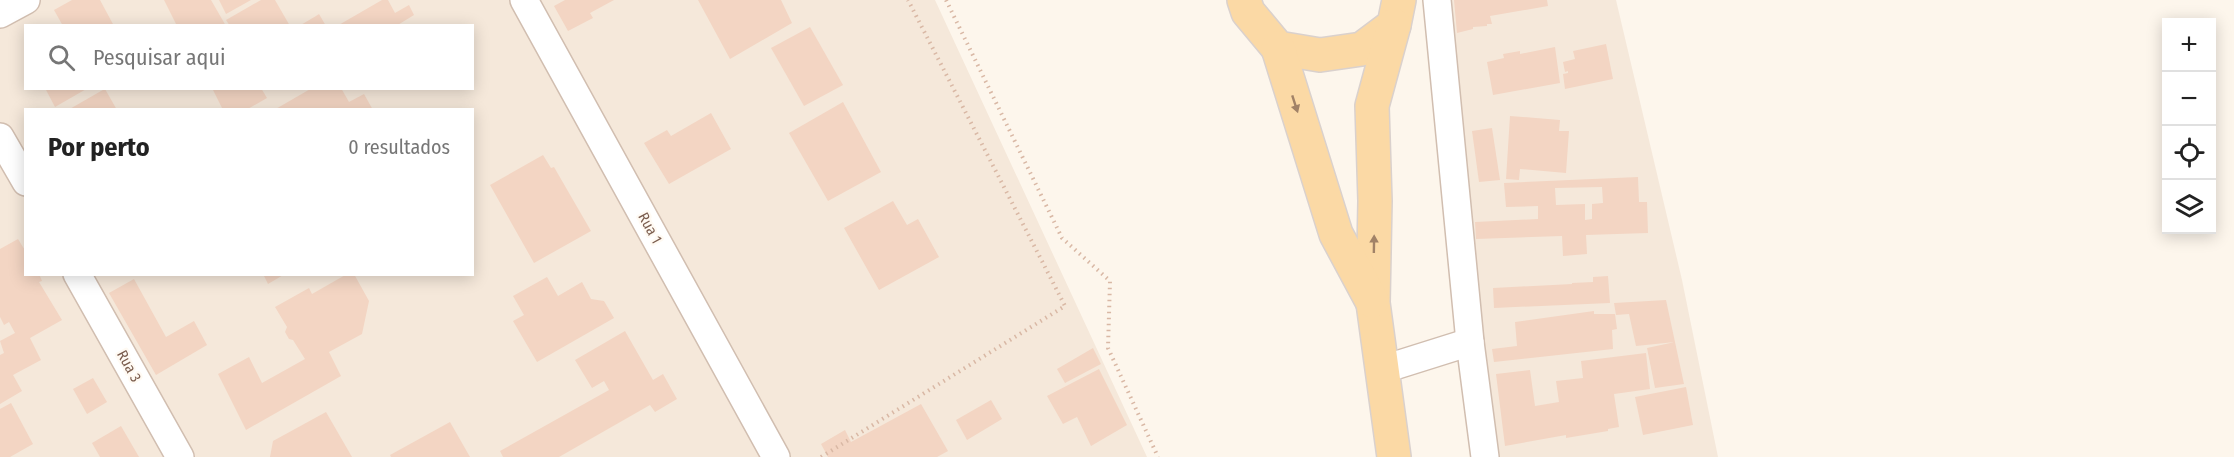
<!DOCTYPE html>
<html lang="pt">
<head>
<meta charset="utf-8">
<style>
	body { margin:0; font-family:"Fira Sans Condensed",sans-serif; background:#f6f6f6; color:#222 }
	.controls { position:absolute; right:18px; top:18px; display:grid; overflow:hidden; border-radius:0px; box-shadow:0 3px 15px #0003 }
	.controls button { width:54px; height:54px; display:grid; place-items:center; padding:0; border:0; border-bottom:2px solid #e0e0e0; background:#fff; color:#222; font:30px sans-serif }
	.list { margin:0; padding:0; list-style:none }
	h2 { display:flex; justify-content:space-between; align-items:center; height:78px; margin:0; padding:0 24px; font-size:26px }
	h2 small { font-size:20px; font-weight:400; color:#767676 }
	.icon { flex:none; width:33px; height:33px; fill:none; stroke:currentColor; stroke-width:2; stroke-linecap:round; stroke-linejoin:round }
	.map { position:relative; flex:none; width:2234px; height:457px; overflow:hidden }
	.search { position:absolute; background:#fff; box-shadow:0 3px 15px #0003; left:24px; top:24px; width:450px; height:66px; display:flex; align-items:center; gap:15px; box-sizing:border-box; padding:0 21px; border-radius:0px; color:#767676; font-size:22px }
	.panel { position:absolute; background:#fff; box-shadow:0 3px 15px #0003; left:24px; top:108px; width:450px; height:168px; border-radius:0px }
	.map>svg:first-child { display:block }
	.residential { fill:#f5e8da; fill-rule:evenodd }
	.building { fill:#f3d5c3; fill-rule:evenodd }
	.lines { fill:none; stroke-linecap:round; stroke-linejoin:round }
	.street-casing { stroke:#d1beb0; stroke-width:30 }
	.primary-casing { stroke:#dad1cd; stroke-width:36 }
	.path { stroke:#d9b8a5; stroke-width:4; stroke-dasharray:1.5 4.5; stroke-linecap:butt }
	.street { stroke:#fff; stroke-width:27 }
	.primary { stroke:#fbd9a5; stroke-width:33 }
	.oneway { fill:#a18267 }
	.labels { text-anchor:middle; stroke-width:4.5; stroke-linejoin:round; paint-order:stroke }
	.street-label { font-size:15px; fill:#7a5c4d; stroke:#fffaf3 }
</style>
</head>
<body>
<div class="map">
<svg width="2234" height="457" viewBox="0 0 2234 457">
	<rect width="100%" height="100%" fill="#fdf6ec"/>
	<g class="residential">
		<path d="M0,0H935L1147,457H0ZM26,26H472V88H26ZM26,110H472V274H26Z"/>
		<path d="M1437,0H1616L1682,280L1718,457H1485Z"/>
	</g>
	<g class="building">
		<path d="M72,0H100L114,26H63L54,10Z"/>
		<path d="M164,0H211L226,26H177Z"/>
		<path d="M219,0H251L226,14Z"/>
		<path d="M261,0H275L290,26H230L226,20Z"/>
		<path d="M382,0H388L395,13L409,5L414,15L396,26H337Z"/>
		<path d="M565,0H614L590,13L593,18L568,31L554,6Z"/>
		<path d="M698,0H781L792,23L730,59Z"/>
		<path d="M1454,0H1547L1548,6L1490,16L1492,24H1487V26L1473,27V29L1457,33Z"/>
		<path d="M319,14L326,26H299L316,16Z"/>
		<path d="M810,27L843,85L804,106L771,48Z"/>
		<path d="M1606,44L1613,79L1565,89L1563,74L1568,73V71L1565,72L1563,62L1575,59L1573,51Z"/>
		<path d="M1555,47L1560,83L1493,95L1487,62L1504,58L1503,54L1520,51V54Z"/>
		<path d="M45,88H88L55,107Z"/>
		<path d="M212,88H261L267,98L246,110H223Z"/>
		<path d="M312,88H341L349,102L364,94L373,110H274Z"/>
		<path d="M105,89L117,110H68L101,91Z"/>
		<path d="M843,102L881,172L828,201L789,133Z"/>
		<path d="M711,113L731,149L669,184L644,143L667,130L671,136Z"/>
		<path d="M1510,116L1560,120L1559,131H1569L1566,173L1520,169L1519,180L1506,179Z"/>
		<path d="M1492,128L1500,180L1479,182L1472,131Z"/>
		<path d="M543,155L551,168L554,167L591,231L534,263L490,185Z"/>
		<path d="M1638,177L1639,202H1647L1648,233L1586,235L1587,254L1563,256L1562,236L1476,239L1475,222L1538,219V206L1506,207L1504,183ZM1602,187L1603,203L1592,204V219L1585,220V204L1556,205L1555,188Z"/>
		<path d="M893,201L907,225L918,219L939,257L879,290L844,228Z"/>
		<path d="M18,239L26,252V274H39L42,281L39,282L62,320L30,338L41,360L13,375L22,391L0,404V355L4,353L0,341L15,333L9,322L4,325L0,317V249Z"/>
		<path d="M263,274H285L268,284Z"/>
		<path d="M347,274H354L369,301L362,334L329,352L341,376L246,430L218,374L249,357L262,383L305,359L293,340L289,339L285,332L287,327L275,307L309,288L312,294Z"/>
		<path d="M1608,276L1610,303L1494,308L1493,288L1572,284V283L1593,282V277Z"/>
		<path d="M547,277L558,296L582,282L591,299L604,301L614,318L537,362L513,321L524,315L513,296Z"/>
		<path d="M134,279L166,337L194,321L207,345L156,375L109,293Z"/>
		<path d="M1666,300L1684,384L1655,388L1647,348L1675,342L1636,346L1629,314L1616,315L1614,303Z"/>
		<path d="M1594,311V314H1615L1617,329L1612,330L1613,349L1494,362L1492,349L1517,346L1515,322Z"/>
		<path d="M625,331L653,380L663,374L677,399L655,412L650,405L559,457H503L500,451L609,390L604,381L592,388L575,360Z"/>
		<path d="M1093,348L1101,364L1065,383L1057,369Z"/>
		<path d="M1646,353L1650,389L1614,394L1619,427L1608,429V431L1566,438V435L1505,446L1496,374L1530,370L1535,406L1559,402L1556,381L1583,378L1581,361Z"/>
		<path d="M1099,369L1127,425L1091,446L1077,417L1063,424L1047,396Z"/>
		<path d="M93,378L107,402L87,414L73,389Z"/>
		<path d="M1686,387L1693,425L1643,435L1635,397Z"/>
		<path d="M991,400L1002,419L967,440L956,420Z"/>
		<path d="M11,403L33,444L10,457H0V409Z"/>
		<path d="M921,404L948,451L937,457H828L821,444L845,430L851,442Z"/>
		<path d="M326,412L352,457H270L273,441Z"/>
		<path d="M450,422L470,457H391L390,455Z"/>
		<path d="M121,426L139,457H100L92,443Z"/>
	</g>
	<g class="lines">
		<g class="street-casing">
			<g id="street">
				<path d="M524,0L776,457"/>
				<path d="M1437,0L1470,342L1485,457"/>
				<path d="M0,14L26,0"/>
				<path d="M0,137L26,182"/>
				<path d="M77,274L180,457"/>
				<path d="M1381,370L1470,342"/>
			</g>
		</g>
		<g class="primary-casing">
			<g id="primary">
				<path d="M1244,0L1248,12L1278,48L1320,55L1362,49L1394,25L1399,0"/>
				<path d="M1394,25L1372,106L1375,201L1373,303L1394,457"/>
				<path d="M1278,48L1336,234L1372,301"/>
			</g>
		</g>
		<g class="path">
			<path d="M946,0L1062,238L1110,281L1108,348L1158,457"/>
			<path d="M821,457L1065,306L908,0"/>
		</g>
		<use href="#street" class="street"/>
		<use href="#primary" class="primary"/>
	</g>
	<defs><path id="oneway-solid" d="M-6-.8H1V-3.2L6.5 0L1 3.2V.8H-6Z" transform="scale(1.5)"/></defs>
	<g class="oneway">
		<use href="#oneway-solid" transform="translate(1295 104) rotate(72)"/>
		<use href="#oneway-solid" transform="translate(1374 244) rotate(-89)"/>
	</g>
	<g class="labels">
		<g class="street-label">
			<text transform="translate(650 228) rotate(61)" y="5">Rua 1</text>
			<text transform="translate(129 366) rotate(61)" y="5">Rua 3</text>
		</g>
	</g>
</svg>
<div class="controls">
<button>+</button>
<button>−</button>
<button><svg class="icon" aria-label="locate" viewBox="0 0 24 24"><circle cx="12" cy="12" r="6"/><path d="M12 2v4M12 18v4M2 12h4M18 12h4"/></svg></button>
<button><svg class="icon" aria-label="layers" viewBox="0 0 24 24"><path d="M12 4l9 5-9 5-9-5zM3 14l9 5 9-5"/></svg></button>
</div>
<div class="search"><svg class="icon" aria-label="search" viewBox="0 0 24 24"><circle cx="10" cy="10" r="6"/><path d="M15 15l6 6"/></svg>Pesquisar aqui</div>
<section class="panel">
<h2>Por perto<small>0 resultados</small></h2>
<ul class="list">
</ul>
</section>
</div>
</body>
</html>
